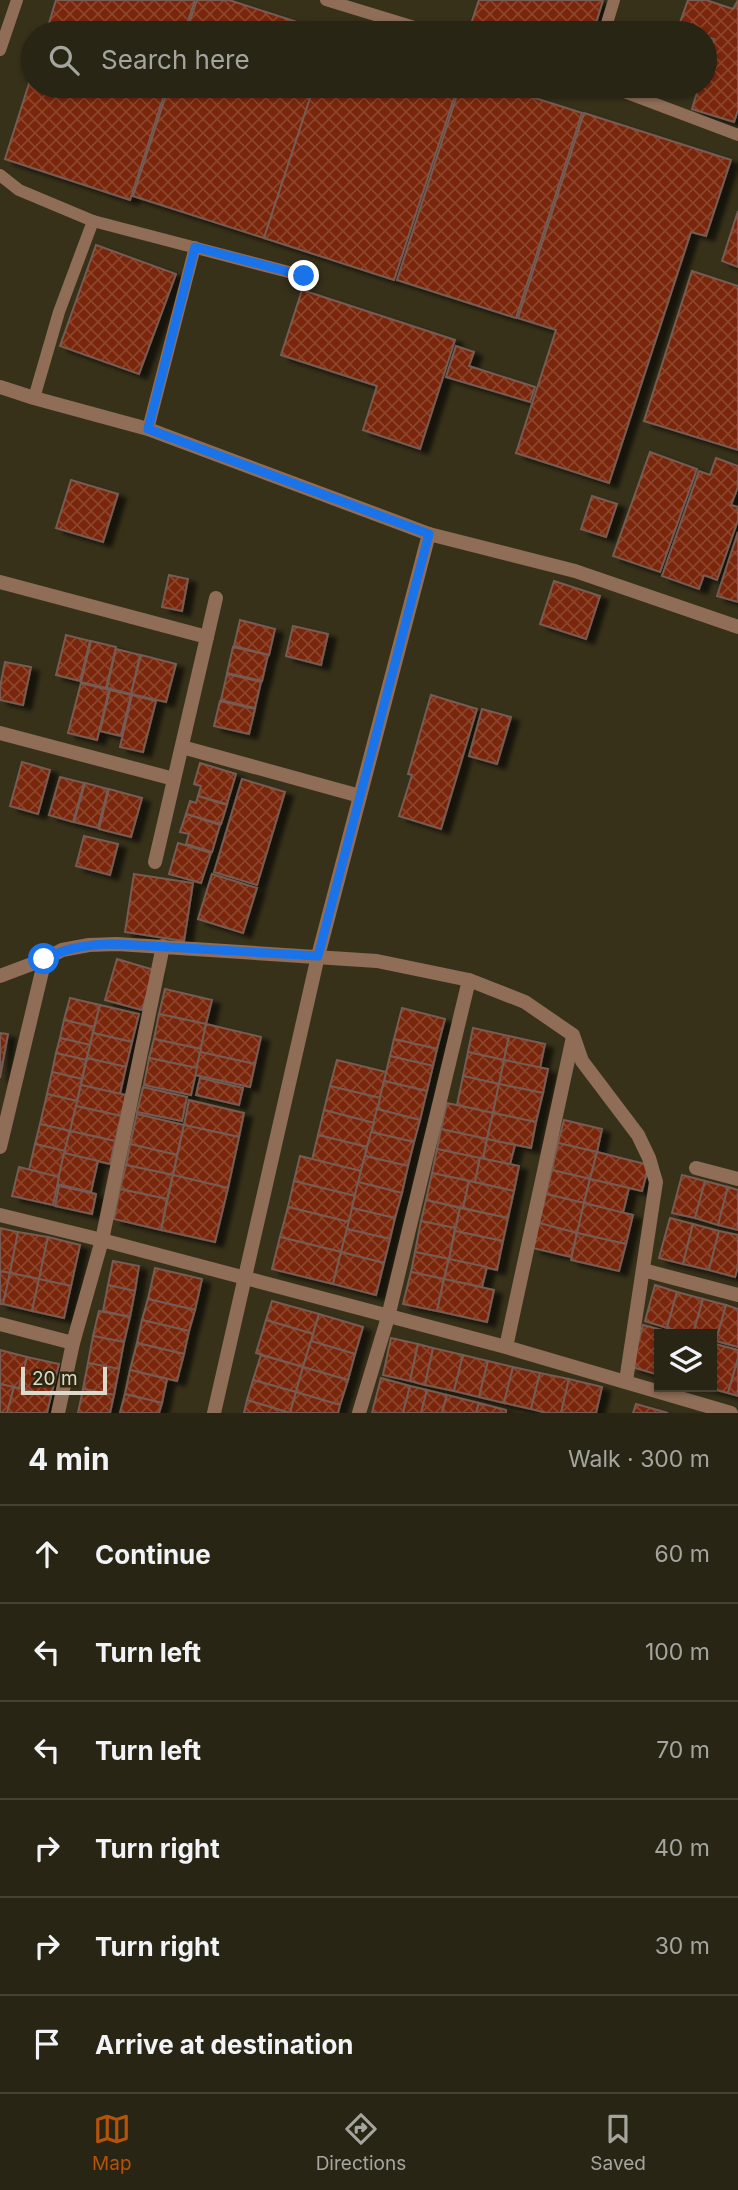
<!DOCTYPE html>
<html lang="en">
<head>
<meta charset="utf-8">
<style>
	body { margin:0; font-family:Inter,sans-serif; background:#312d1d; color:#f1f3f6 }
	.controls { position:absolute; right:21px; bottom:21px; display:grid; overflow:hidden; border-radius:0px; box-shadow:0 2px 5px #0004 }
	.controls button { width:63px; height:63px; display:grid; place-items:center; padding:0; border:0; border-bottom:2px solid #454234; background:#292514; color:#f1f3f6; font:35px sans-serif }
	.scale { position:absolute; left:21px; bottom:18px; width:86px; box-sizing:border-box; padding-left:7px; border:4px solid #dddacc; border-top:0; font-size:19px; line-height:24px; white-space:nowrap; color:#dddacc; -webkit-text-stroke:5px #2d2710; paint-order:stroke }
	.stop { position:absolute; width:21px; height:21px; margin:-16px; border:5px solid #1a73e8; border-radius:50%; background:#fff }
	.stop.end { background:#1a73e8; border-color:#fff; box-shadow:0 2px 7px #0008 }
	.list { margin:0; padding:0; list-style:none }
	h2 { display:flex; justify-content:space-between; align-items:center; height:91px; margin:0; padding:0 28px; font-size:30px }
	h2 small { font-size:23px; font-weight:400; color:#a5a5a0 }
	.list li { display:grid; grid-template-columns:46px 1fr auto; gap:21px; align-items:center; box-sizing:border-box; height:98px; padding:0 28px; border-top:2px solid #454234 }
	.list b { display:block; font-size:26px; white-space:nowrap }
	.list em { font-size:23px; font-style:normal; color:#a5a5a0 }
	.icon { flex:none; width:38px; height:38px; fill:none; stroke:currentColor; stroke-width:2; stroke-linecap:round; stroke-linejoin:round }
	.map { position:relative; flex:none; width:738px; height:1413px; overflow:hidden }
	.search { position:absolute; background:#292514; box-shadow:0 2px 5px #0004; left:21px; right:21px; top:21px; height:77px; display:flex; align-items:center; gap:18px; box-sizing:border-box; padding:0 24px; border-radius:38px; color:#a5a5a0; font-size:26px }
	.sheet { height:679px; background:#292514 }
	nav { display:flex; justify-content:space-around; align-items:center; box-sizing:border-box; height:98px; border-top:2px solid #454234; background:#292514; font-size:19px; color:#a5a5a0 }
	nav a { display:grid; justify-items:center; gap:4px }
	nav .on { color:#b45309 }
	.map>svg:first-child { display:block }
	.building { fill:url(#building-cross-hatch); stroke:#775b53; stroke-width:2; filter:url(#shadow) }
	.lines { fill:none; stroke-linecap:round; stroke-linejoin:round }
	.lane { stroke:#8f6d56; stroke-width:12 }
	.street { stroke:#8f6d56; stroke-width:14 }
	.route { stroke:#1a73e8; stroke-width:9 }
</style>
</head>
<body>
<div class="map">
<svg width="738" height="1413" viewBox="0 0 738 1413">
	<defs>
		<pattern id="building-cross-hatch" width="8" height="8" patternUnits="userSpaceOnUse" patternTransform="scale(1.75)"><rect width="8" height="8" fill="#7a2609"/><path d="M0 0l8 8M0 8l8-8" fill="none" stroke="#8c452c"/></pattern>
		<filter id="shadow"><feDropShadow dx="8" dy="4.5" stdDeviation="2" flood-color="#0009"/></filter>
	</defs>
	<rect width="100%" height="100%" fill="#37311a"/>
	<g class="building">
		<path d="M56,0H195L184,33H46Z"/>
		<path d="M197,0H229L331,33H186Z"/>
		<path d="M479,0H603L593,33H479L469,30Z"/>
		<path d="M688,0H706L733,9L738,0V110L734,122L692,109L699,86H705V68L714,39L705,37V33H694L678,28Z"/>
		<path d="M33,71V86H167L130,200L5,159Z"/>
		<path d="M169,86H314L264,238L133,196Z"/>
		<path d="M314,86H458L394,280L264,238Z"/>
		<path d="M460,86H497L582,113L516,318L397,280Z"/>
		<path d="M584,113L731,160L706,236L691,232L609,483L516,453L556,330L518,318Z"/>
		<path d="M738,211V267L722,261Z"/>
		<path d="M96,245L176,274L139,374L60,346Z"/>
		<path d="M692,271L738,286V450L644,421Z"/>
		<path d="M302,290L455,340L420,449L363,430L377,386L281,355Z"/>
		<path d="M456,346L474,352L469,366L535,387L530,402L446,377Z"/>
		<path d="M650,452L697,469L660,572L613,556Z"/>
		<path d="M716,458L738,466V487L731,505L738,507V520L717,580L704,575L699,589L662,576L699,471L710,475Z"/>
		<path d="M71,480L118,494L103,542L56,528Z"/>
		<path d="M592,496L617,504L606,537L581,529Z"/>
		<path d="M738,532V602L717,596Z"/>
		<path d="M169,575L188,579L182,611L162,607Z"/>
		<path d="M554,581L600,596L586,639L540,624Z"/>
		<path d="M240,620L275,629L269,655L234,646Z"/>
		<path d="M293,626L328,634L321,665L286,656Z"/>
		<path d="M66,635L90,641L80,681L56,675Z"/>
		<path d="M91,641L116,647L106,688L81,682Z"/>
		<path d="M233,647L268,655L262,681L227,673Z"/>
		<path d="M116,649L140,655L131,694L107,688Z"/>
		<path d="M141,655L176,664L166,702L131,694Z"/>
		<path d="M5,662L31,667L23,705L0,700V687Z"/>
		<path d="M227,674L261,682L255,708L221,700Z"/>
		<path d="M81,683L109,690L97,740L68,733Z"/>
		<path d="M110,690L131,695L121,736L100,731Z"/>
		<path d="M132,695L156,701L143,752L120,747Z"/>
		<path d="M431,695L477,709L441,829L399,816L412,775L408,774Z"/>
		<path d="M220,701L255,709L249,734L214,726Z"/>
		<path d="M482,709L511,717L497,764L469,756Z"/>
		<path d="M22,762L50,770L38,814L10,806Z"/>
		<path d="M200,763L236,774L227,804L198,796L201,786L194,784Z"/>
		<path d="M60,777L84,783L73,822L49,815Z"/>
		<path d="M242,779L285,792L257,885L214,872Z"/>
		<path d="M85,783L108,789L98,828L74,822Z"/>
		<path d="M109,789L142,798L131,837L99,829Z"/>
		<path d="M198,796L227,805L221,824L186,814L190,801L196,803Z"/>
		<path d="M186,814L220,825L212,852L186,844L189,834L180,832Z"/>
		<path d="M84,836L118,844L110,875L76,866Z"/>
		<path d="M178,843L211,853L201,883L169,874Z"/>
		<path d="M134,874L193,883L184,941L125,932Z"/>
		<path d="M212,874L257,888L243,933L198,919Z"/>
		<path d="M117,959L154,970L142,1010L105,1000Z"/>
		<path d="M165,989L212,1000L206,1024L159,1014Z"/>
		<path d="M70,998L100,1005L94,1027L64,1020Z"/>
		<path d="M100,1005L139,1014L132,1042L93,1033Z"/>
		<path d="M402,1008L445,1019L437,1049L394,1039Z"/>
		<path d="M159,1014L206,1024L201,1049L154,1039Z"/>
		<path d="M64,1020L94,1027L90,1045L60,1038Z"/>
		<path d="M206,1024L261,1037L255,1064L200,1052Z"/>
		<path d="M473,1028L509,1036L504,1060L468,1052Z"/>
		<path d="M0,1033L8,1034L0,1078Z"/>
		<path d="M93,1033L132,1042L126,1067L87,1058Z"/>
		<path d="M509,1036L545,1044L540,1068L504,1060Z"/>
		<path d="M60,1038L90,1045L86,1060L56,1053Z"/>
		<path d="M154,1039L201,1049L197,1068L149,1058Z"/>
		<path d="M394,1039L437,1049L433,1066L390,1056Z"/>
		<path d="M200,1052L255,1064L250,1087L195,1075Z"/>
		<path d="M468,1052L504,1060L499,1084L463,1076Z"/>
		<path d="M56,1053L86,1060L82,1079L52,1072Z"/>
		<path d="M390,1056L433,1066L427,1091L384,1081Z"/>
		<path d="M87,1058L126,1067L120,1094L81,1085Z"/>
		<path d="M149,1058L197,1068L191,1095L144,1085Z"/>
		<path d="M337,1060L386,1072L380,1098L330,1086Z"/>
		<path d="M504,1060L548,1069L543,1093L499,1084Z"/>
		<path d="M52,1072L82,1079L77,1101L47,1094Z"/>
		<path d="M463,1076L499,1084L493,1113L457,1105Z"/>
		<path d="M200,1078L243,1088L239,1105L196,1095Z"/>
		<path d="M384,1081L427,1091L420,1120L377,1109Z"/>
		<path d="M499,1084L543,1093L536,1122L493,1113Z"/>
		<path d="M81,1085L126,1095L121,1116L76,1106Z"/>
		<path d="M330,1086L380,1098L374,1123L324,1110Z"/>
		<path d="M143,1087L187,1097L182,1121L137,1112Z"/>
		<path d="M47,1094L77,1101L70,1131L40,1124Z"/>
		<path d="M189,1100L244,1113L239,1137L184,1125Z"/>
		<path d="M447,1103L493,1113L487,1139L441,1129Z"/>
		<path d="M76,1106L121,1116L115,1141L70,1131Z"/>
		<path d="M377,1109L420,1120L414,1142L371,1132Z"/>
		<path d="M324,1110L374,1123L367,1147L318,1135Z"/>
		<path d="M493,1113L536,1122L531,1148L487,1139Z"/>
		<path d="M137,1114L184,1125L177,1155L130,1144Z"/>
		<path d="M564,1120L602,1129L597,1152L558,1143Z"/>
		<path d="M40,1124L70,1131L65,1151L35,1144Z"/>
		<path d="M184,1125L239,1137L228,1188L173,1175Z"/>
		<path d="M441,1129L487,1139L483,1159L437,1149Z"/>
		<path d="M70,1131L115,1141L110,1164L64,1153Z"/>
		<path d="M371,1132L414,1142L408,1166L365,1156Z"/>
		<path d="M318,1135L367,1147L361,1171L312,1160Z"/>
		<path d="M487,1139L515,1145L510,1164L483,1159Z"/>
		<path d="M558,1143L597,1152L590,1179L552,1170Z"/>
		<path d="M35,1144L65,1151L59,1177L29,1170Z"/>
		<path d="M130,1144L177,1155L173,1175L126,1165Z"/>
		<path d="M437,1149L480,1158L475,1182L432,1173Z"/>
		<path d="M597,1152L649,1165L642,1191L590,1179Z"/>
		<path d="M64,1153L98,1161L91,1192L57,1184Z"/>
		<path d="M300,1156L361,1171L355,1196L294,1181Z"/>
		<path d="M365,1156L408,1166L402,1193L358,1182Z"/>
		<path d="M480,1158L519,1166L514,1191L475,1182Z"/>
		<path d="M126,1165L173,1175L167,1199L120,1189Z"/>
		<path d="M19,1167L59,1177L53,1205L12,1196Z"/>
		<path d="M552,1170L590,1179L584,1203L546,1194Z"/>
		<path d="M432,1173L469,1181L463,1208L426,1200Z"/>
		<path d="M173,1175L228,1188L215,1242L161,1230Z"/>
		<path d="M682,1175L705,1181L695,1218L672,1213Z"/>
		<path d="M590,1179L629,1188L623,1213L584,1203Z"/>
		<path d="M294,1181L355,1196L349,1222L288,1207Z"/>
		<path d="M469,1181L514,1191L508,1218L463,1208Z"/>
		<path d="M705,1181L728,1187L718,1225L695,1218Z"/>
		<path d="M358,1182L402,1193L395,1218L352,1208Z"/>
		<path d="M59,1186L96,1194L92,1214L55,1206Z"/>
		<path d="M728,1187L738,1190V1230L718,1225Z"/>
		<path d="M120,1189L167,1199L161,1230L114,1219Z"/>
		<path d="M546,1194L584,1203L577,1233L539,1223Z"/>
		<path d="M426,1200L460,1208L455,1228L421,1221Z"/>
		<path d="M584,1203L633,1215L626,1244L577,1233Z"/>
		<path d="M288,1207L349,1222L341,1252L280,1237Z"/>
		<path d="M352,1208L395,1218L390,1239L347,1229Z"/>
		<path d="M460,1208L508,1218L503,1241L455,1231Z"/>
		<path d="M670,1218L693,1224L683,1264L659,1258Z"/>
		<path d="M421,1221L455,1228L449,1259L415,1252Z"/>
		<path d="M539,1223L577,1233L571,1257L533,1248Z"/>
		<path d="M693,1224L719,1231L709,1270L683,1264Z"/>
		<path d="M0,1228L18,1232L10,1273L0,1271Z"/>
		<path d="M347,1229L390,1239L384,1263L341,1252Z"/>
		<path d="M455,1231L503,1241L497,1270L449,1259Z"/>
		<path d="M719,1231L738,1235V1267L735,1277L709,1270Z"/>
		<path d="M18,1232L48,1237L39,1279L10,1273Z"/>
		<path d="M577,1233L626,1244L619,1271L571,1260Z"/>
		<path d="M48,1237L80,1245L71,1286L39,1279Z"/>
		<path d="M280,1237L341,1252L333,1284L272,1269Z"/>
		<path d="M341,1252L384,1263L376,1295L333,1284Z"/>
		<path d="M415,1252L449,1259L444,1279L411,1272Z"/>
		<path d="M449,1259L487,1267L482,1287L444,1279Z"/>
		<path d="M113,1261L139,1266L135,1291L108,1285Z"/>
		<path d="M155,1268L202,1279L195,1310L148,1299Z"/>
		<path d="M0,1271L10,1273L3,1304H0Z"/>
		<path d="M411,1272L444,1279L437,1311L403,1304Z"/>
		<path d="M10,1273L39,1279L32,1311L3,1304Z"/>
		<path d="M39,1279L71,1286L64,1318L32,1311Z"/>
		<path d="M444,1279L494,1290L487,1322L437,1311Z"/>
		<path d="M108,1285L135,1291L130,1317L103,1311Z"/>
		<path d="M655,1285L677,1292L667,1328L645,1321Z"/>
		<path d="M677,1292L703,1299L693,1334L667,1328Z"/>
		<path d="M148,1299L195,1310L189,1331L142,1320Z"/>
		<path d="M703,1299L726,1305L716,1341L712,1340V1334H693Z"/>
		<path d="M272,1301L319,1314L313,1334L266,1320Z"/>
		<path d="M726,1305L738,1309V1347L716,1341Z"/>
		<path d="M99,1311L130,1317L124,1342L93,1336Z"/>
		<path d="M319,1314L363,1327L355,1354L311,1341Z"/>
		<path d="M142,1320L189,1331L184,1354L137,1343Z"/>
		<path d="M266,1320L313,1334L303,1367L256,1353Z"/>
		<path d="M643,1325L673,1333L659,1334V1375L632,1367Z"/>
		<path d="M93,1336L124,1342L119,1369L88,1363Z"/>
		<path d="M391,1338L418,1344L410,1381L383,1375Z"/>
		<path d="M311,1341L355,1354L348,1380L303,1367Z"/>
		<path d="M137,1343L184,1354L177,1381L130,1370Z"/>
		<path d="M418,1344L433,1348L425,1385L410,1381Z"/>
		<path d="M715,1344L738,1350V1358L728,1393L705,1387H712V1356Z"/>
		<path d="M433,1348L463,1355L454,1391L425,1385Z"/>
		<path d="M0,1350L27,1357L19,1389L0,1384Z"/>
		<path d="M261,1355L303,1367L296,1392L253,1380Z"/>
		<path d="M463,1355L488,1361L479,1397L454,1391Z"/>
		<path d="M27,1357L59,1364L51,1396L19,1389Z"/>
		<path d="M738,1358V1396L728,1393Z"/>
		<path d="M488,1361L513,1367L504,1403L479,1397Z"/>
		<path d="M88,1363L119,1369L114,1395L83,1389Z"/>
		<path d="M303,1367L348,1380L340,1405L296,1392Z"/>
		<path d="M513,1367L540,1373L531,1409L504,1403Z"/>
		<path d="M130,1370L167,1379L162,1403L125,1394Z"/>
		<path d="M540,1373L569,1379L561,1413H547L531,1409Z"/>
		<path d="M381,1378L410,1386L403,1413H372Z"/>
		<path d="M569,1379L602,1387L596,1413H561Z"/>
		<path d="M253,1380L296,1392L290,1413L247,1400Z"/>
		<path d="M0,1384L14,1387L7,1413H0Z"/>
		<path d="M410,1386L427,1390L421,1413H403Z"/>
		<path d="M14,1387L51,1396L47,1413H7Z"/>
		<path d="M83,1389L114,1395L110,1413H78Z"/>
		<path d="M427,1390L447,1395L442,1413H421Z"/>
		<path d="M296,1392L340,1405L338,1413H290Z"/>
		<path d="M125,1394L162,1403L159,1413H120Z"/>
		<path d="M447,1395L479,1403L476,1413H442Z"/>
		<path d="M247,1400L290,1413H244Z"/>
		<path d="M479,1403L506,1410V1413H476Z"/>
		<path d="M636,1404L668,1413H633Z"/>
	</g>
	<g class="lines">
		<g class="lane">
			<path d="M326,0L434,33"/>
			<path d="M604,33L614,0"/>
			<path d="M0,50L17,0"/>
			<path d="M608,86L738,135"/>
			<path d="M0,175L19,190L93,221L59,312L34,398"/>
			<path d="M93,221L304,276"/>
			<path d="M148,429L195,247"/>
		</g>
		<g class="street">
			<path d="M0,387L34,398L148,429L429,534L575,571L738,627"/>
			<path d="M0,582L207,637"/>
			<path d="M0,733L174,779"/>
			<path d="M182,747L360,796"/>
			<path d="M155,862L216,598"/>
			<path d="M0,976L45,959L62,950L89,945L117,944L377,961L469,980L525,1002L573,1035L582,1061L638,1135L649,1158L656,1182L626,1381"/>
			<path d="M0,1147L45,959"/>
			<path d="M696,1168L738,1179"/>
			<path d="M0,1215L102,1240L506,1347L731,1413"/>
			<path d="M643,1270L738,1295"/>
			<path d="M0,1324L73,1343"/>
			<path d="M506,1347L573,1037"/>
			<path d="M58,1413L73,1343L102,1240L163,946"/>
			<path d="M214,1413L318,956L429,534"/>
			<path d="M359,1413L388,1317L469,980"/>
		</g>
	</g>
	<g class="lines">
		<path class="route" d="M44,959C68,947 90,944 117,944L318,956L429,534L148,429L195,247L304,276"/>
	</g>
</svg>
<div class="controls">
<button><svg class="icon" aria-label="layers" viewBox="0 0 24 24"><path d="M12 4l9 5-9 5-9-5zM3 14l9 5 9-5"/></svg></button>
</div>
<div class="scale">20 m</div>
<div class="stop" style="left:44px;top:959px"></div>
<div class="stop end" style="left:304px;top:276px"></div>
<div class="search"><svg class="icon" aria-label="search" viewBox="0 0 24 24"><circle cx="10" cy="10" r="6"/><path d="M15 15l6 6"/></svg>Search here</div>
</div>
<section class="sheet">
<h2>4 min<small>Walk · 300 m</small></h2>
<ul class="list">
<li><svg class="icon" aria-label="ahead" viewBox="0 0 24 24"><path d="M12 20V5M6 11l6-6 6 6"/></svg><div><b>Continue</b></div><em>60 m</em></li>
<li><svg class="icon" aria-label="left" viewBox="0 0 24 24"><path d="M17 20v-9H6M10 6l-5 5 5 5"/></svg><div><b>Turn left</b></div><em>100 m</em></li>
<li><svg class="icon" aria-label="left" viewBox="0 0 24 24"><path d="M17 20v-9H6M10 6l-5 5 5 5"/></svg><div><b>Turn left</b></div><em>70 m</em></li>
<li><svg class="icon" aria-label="right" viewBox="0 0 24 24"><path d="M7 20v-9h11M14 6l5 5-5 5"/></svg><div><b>Turn right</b></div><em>40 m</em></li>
<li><svg class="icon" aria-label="right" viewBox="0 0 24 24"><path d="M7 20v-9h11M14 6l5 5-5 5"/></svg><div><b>Turn right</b></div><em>30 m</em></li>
<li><svg class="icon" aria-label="arrive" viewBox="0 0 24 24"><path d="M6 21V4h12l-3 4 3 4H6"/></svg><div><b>Arrive at destination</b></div></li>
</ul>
</section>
<nav>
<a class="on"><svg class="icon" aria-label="map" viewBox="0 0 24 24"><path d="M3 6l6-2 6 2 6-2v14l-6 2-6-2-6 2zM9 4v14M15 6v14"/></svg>Map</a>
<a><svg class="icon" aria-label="directions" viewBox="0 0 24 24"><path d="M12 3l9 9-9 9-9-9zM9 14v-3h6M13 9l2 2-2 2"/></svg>Directions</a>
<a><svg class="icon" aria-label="saved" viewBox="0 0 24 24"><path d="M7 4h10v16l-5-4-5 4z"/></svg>Saved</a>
</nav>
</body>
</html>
